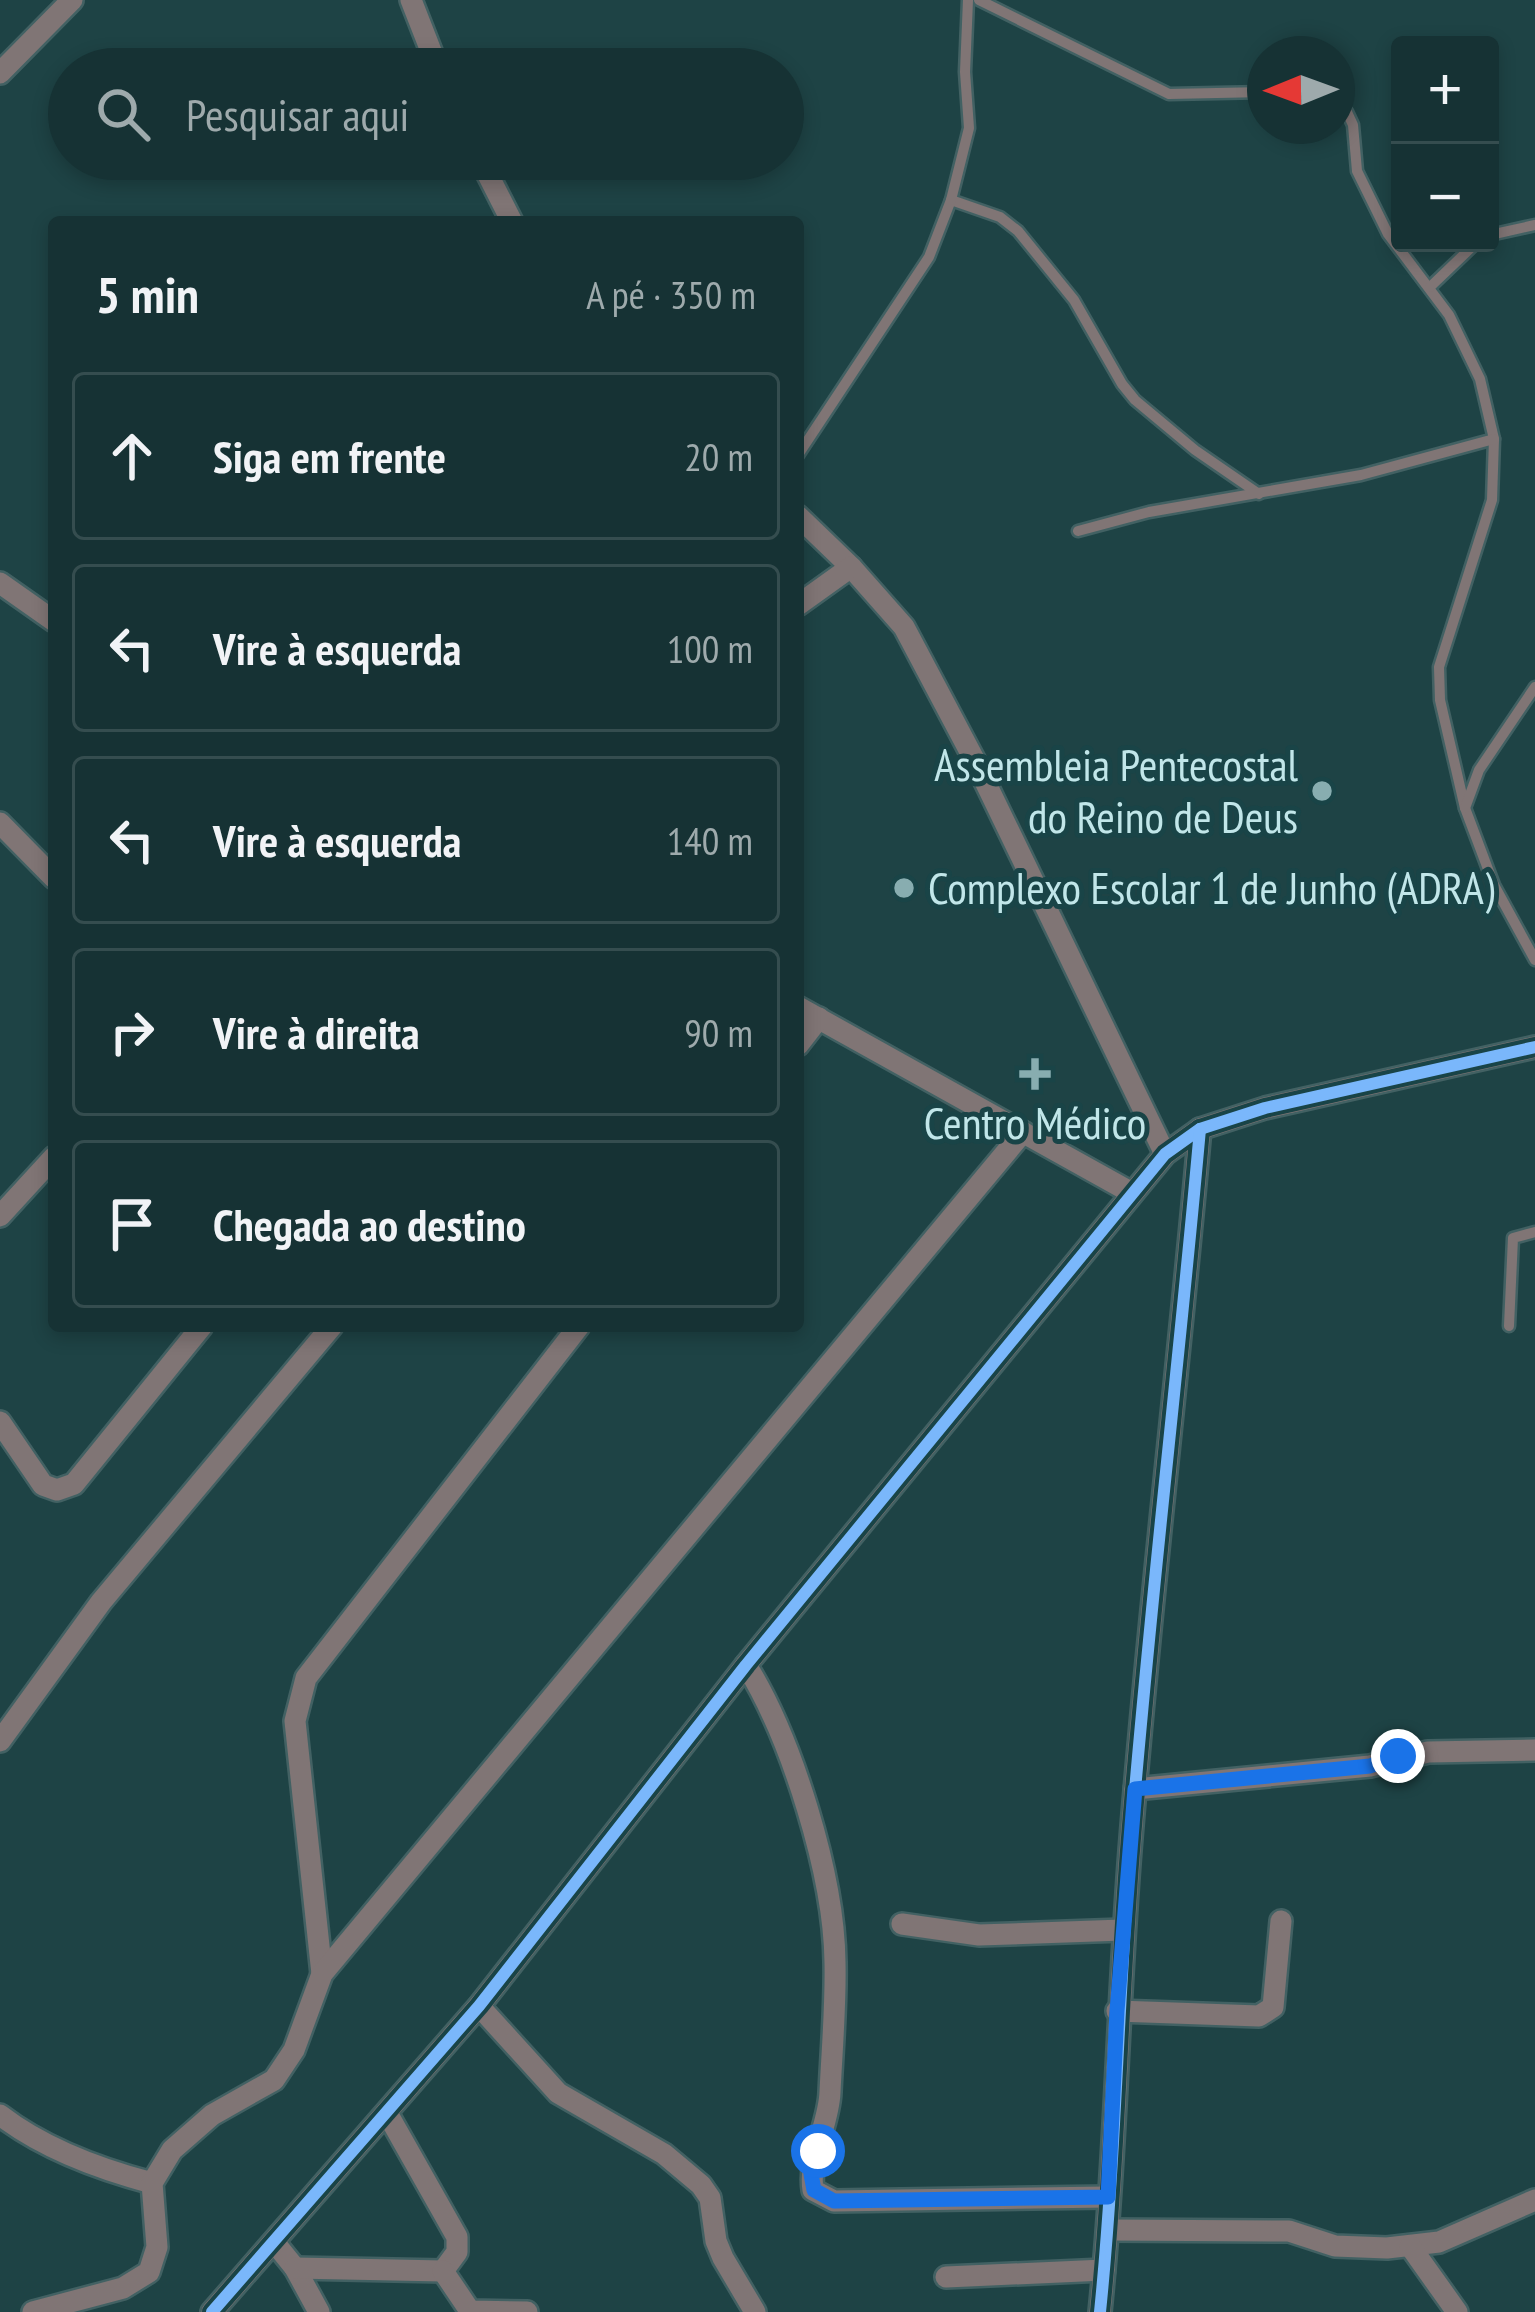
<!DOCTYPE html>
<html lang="pt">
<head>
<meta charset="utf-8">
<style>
	body { margin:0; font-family:"PT Sans Narrow",sans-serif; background:#1f3a3c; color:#f1f3f6 }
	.controls { position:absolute; right:36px; top:36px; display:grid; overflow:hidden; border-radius:12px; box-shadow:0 6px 18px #0003 }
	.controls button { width:108px; height:108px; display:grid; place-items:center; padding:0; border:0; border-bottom:3px solid #354d4f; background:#163234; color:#f1f3f6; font:60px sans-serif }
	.compass { position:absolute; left:1247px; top:36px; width:108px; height:108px; border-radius:50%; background:#163234; box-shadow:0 6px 18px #0003; rotate:269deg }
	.stop { position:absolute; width:36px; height:36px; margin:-27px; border:9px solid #1a73e8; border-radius:50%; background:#fff }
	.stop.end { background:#1a73e8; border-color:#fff; box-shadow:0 3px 12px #0008 }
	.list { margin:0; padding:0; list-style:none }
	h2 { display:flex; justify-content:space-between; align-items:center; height:156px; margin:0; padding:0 48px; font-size:51px }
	h2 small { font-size:39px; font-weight:400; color:#9eaaac }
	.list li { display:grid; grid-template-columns:78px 1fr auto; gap:36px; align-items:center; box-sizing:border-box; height:168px; margin:0 24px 24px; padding:0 24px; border:3px solid #354d4f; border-radius:12px }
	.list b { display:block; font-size:45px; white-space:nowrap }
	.list em { font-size:39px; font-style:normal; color:#9eaaac }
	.icon { flex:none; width:66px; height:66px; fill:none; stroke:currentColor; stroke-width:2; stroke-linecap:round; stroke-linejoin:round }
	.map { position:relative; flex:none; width:1535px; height:2312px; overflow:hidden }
	.search { position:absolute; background:#163234; box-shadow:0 6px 18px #0003; left:48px; top:48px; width:756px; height:132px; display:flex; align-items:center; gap:30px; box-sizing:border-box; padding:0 42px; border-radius:66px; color:#9eaaac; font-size:45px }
	.panel { position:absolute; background:#163234; box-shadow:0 6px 18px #0003; left:48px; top:216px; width:756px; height:1116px; border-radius:12px }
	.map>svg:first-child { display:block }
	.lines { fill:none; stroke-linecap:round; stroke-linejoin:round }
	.lane-casing { stroke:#426163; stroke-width:15 }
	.street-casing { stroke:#426163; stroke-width:26 }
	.lane { stroke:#807575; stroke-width:10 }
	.street { stroke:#807575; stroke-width:21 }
	.cycleway-casing { stroke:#194447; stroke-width:20 }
	.cycleway { stroke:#7ab7fb; stroke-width:12 }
	.route { stroke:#1a73e8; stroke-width:15 }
	.poi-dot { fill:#88adb0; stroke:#194447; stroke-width:4.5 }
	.labels { text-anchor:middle; stroke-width:10; stroke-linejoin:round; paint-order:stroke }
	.poi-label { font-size:45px; fill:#c1e6e9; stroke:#194447; text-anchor:end }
</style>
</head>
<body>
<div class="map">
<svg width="1535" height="2312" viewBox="0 0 1535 2312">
	<rect width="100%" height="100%" fill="#1e4345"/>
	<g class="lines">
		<g class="lane-casing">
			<g id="lane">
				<path d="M979,0L1169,94L1265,92"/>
				<path d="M1337,106L1347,112L1353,125L1357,171L1388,234L1449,315L1480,379L1494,439L1492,500L1439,667L1440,700L1465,808L1494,885L1535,960"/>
				<path d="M951,200L1000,217L1018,231L1074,300L1122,384L1135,400L1195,450L1259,494"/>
				<path d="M1490,235L1535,225"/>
				<path d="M1430,287L1476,243"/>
				<path d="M798,455L929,257L951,200L969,128L965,72L968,0"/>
				<path d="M1078,531L1149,512L1361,475L1494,439"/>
				<path d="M1465,808L1479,770L1535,687"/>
				<path d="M1509,1326L1513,1238L1535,1232"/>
			</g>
		</g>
		<g class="street-casing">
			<g id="street">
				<path d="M411,0L438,69"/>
				<path d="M0,73L72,0"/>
				<path d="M480,159L512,222"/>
				<path d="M798,516L851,567L904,627L977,765L1165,1154"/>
				<path d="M0,583L54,621"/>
				<path d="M798,605L851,567"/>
				<path d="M0,823L54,878"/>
				<path d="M798,1007L1132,1193"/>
				<path d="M798,1045L819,1018"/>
				<path d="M0,1216L54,1157"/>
				<path d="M0,1422L43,1485L57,1490L74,1484L202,1326"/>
				<path d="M746,1665C792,1739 834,1875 835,1962C836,2005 832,2049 830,2092C829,2125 808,2157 813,2190L834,2201L1108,2197"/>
				<path d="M0,1741L101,1602L332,1326"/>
				<path d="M1135,1789L1370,1766L1428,1752L1535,1750"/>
				<path d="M902,1924L979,1935L1123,1930"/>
				<path d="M322,1974L295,1721L306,1678L579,1326"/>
				<path d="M479,2006L558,2093L664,2154L701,2185L710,2198L716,2241L723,2258L755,2312"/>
				<path d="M1117,2011L1259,2016L1273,2007L1281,1921"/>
				<path d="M387,2113L457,2237V2252L443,2271"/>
				<path d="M0,2115C44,2149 99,2169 152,2183"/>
				<path d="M1108,2230L1289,2231L1335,2246L1387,2248L1439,2242L1535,2200"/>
				<path d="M274,2242L295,2268L319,2312"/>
				<path d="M1410,2246L1457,2312"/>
				<path d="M295,2268L443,2271"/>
				<path d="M443,2271L470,2311L527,2312"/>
				<path d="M946,2277L1104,2270"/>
				<path d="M33,2312L123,2288L149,2272L157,2247L152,2183L172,2150L212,2115L274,2080L294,2050L322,1974L1023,1132"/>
				<path d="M212,2312L479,2006L746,1665L1165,1154L1200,1129L1265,1108L1535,1047"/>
				<path d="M1100,2312C1116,2155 1118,1996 1131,1838C1150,1601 1179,1366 1200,1129"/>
			</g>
		</g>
		<use href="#lane" class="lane"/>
		<use href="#street" class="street"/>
		<g class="cycleway-casing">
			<g id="cycleway">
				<path d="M212,2312L479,2006L746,1665L1165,1154L1200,1129L1265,1108L1535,1047"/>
				<path d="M1100,2312C1116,2155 1118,1996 1131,1838C1150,1601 1179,1366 1200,1129"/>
			</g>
		</g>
		<use href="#cycleway" class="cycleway"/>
	</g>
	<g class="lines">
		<path class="route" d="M818,2151L811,2174L814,2190L834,2201L1108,2197L1117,2011L1135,1789L1370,1766L1398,1756"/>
	</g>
	<g class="poi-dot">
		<circle cx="1322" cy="791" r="12"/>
		<circle cx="904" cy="888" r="12"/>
		<path d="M1029 1056h12v12h12v12h-12v12h-12v-12h-12v-12h12z"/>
	</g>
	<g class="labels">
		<g class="poi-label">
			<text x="1298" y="781">Assembleia Pentecostal<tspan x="1298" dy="52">do Reino de Deus</tspan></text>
			<text x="928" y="904" text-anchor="start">Complexo Escolar 1 de Junho (ADRA)</text>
			<text x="1035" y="1139" text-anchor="middle">Centro Médico</text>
		</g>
	</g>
</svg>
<div class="controls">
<button>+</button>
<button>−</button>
</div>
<svg class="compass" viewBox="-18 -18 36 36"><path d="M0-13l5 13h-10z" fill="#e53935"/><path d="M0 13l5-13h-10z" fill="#9eaaac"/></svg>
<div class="stop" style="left:818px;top:2151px"></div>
<div class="stop end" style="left:1398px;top:1756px"></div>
<div class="search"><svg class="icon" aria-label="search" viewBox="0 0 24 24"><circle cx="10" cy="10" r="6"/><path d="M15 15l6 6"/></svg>Pesquisar aqui</div>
<section class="panel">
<h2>5 min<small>A pé · 350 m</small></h2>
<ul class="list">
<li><svg class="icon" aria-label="ahead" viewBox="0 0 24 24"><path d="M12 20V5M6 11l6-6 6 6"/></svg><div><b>Siga em frente</b></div><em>20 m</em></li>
<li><svg class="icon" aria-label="left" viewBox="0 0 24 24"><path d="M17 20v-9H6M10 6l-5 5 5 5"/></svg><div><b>Vire à esquerda</b></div><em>100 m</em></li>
<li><svg class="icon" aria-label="left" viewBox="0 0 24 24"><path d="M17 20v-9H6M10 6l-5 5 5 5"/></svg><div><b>Vire à esquerda</b></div><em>140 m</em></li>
<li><svg class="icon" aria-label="right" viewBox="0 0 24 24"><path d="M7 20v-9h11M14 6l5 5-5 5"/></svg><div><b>Vire à direita</b></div><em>90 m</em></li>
<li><svg class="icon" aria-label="arrive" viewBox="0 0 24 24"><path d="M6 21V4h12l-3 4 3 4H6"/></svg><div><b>Chegada ao destino</b></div></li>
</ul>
</section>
</div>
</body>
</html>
